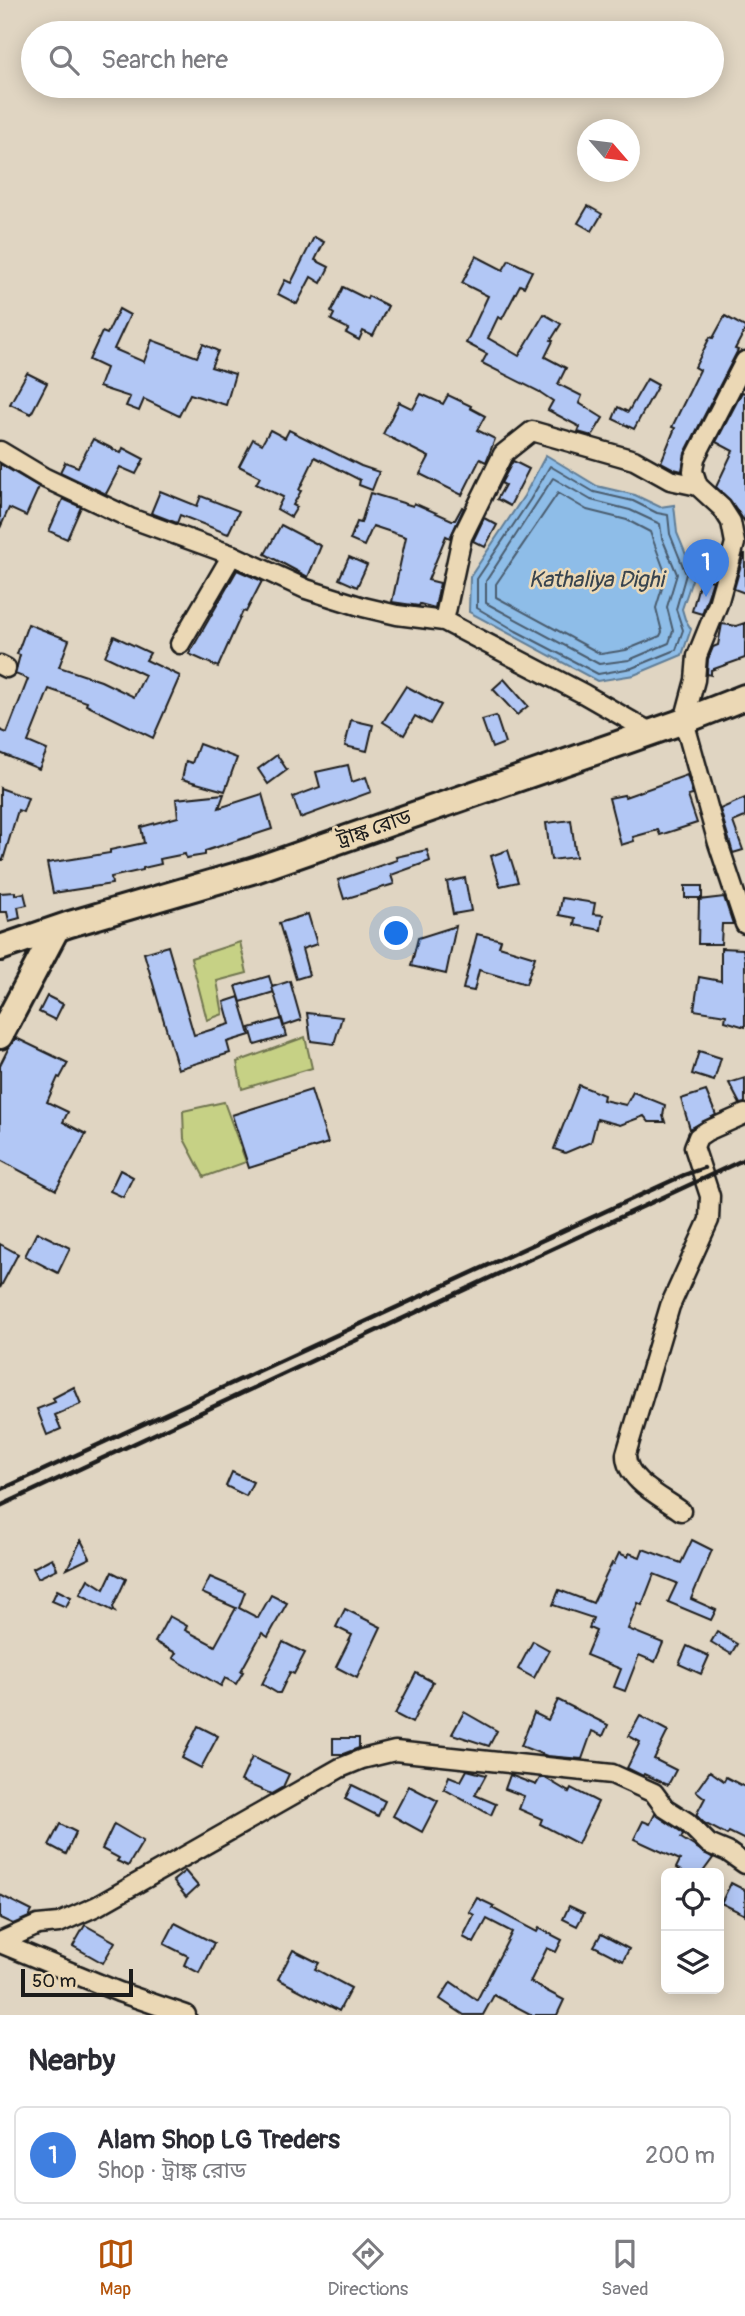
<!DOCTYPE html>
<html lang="en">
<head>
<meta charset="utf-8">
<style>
	body { margin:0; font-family:Pangolin,"Noto Sans Bengali",sans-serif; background:#f2f2f3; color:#2b2b33 }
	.controls { position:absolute; right:21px; bottom:21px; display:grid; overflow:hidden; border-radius:10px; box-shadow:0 4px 18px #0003 }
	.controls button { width:63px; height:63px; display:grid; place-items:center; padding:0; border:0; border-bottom:2px solid #e1e1e2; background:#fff; color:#2b2b33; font:35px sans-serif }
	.compass { position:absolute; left:577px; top:119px; width:63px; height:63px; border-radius:50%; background:#fff; box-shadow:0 4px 18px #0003; rotate:118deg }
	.scale { position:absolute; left:21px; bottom:18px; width:112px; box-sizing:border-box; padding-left:7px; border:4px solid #1c1c1c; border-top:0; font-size:19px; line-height:24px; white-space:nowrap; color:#1c1c1c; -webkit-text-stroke:5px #ebd8b5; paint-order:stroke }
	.you { position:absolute; left:397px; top:934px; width:24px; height:24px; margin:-18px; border:5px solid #fff; border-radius:50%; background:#1a73e8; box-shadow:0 0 0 10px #1a73e833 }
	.badge { display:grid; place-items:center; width:46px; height:46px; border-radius:50%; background:#b45309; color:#fff; font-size:23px; font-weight:700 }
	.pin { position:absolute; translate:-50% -58px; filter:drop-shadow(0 2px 4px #0008) }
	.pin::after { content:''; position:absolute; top:37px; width:24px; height:21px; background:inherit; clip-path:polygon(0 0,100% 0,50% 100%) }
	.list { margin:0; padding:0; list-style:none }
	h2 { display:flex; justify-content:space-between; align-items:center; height:91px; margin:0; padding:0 28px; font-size:30px }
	h2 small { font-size:23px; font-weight:400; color:#7c7c81 }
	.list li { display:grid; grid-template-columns:46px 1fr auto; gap:21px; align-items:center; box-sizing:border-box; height:98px; margin:0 14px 14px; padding:0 14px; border:2px solid #e1e1e2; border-radius:10px }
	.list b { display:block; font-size:26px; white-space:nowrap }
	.list p { margin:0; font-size:23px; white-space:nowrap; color:#7c7c81 }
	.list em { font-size:23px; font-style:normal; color:#7c7c81 }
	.icon { flex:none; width:38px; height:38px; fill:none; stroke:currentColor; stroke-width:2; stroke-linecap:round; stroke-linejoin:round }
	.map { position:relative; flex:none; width:745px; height:2015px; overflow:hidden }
	.search { position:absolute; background:#fff; box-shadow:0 4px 18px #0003; left:21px; right:21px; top:21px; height:77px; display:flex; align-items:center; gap:18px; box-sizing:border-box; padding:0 24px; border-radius:38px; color:#7c7c81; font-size:26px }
	.sheet { height:203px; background:#fff }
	nav { display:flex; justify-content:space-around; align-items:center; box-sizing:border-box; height:98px; border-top:2px solid #e1e1e2; background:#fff; font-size:19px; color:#7c7c81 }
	nav a { display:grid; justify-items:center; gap:4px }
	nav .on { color:#b45309 }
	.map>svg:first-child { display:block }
	.green { fill:#c6d185; stroke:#717650; stroke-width:2 }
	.water { fill:#8ebde8; stroke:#607d96; stroke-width:2 }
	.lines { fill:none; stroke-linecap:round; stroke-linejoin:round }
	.shore { stroke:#4a5c6e; stroke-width:2 }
	.building { fill:#b2c7f5; stroke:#1c1c1c; stroke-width:2 }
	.street-casing { stroke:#1c1c1c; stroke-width:23 }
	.secondary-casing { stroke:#1c1c1c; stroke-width:30 }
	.street { stroke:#ebd8b5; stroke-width:18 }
	.secondary { stroke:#ebd8b5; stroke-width:24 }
	.rail { stroke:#1c1c1c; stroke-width:4.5 }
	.labels { text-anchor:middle; stroke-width:5; stroke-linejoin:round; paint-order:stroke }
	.street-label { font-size:21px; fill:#1c1c1c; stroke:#ebd8b5 }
	.water-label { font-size:23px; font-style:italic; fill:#38444f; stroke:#ebd8b5 }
</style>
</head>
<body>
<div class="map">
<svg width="745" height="2015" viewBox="0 0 745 2015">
	<rect width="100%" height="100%" fill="#e0d5c2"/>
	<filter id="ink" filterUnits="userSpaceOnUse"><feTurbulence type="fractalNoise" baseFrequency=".0143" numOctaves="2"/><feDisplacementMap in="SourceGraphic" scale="14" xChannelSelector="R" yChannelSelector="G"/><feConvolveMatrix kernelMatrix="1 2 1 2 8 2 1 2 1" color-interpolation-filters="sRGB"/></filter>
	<g filter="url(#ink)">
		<g class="green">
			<path d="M240,942L247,973L217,981L223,1014L207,1020L191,958Z"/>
			<path d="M305,1037L312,1068L242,1089L237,1062Z"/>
			<path d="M224,1102L246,1162L204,1177L184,1139L183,1111Z"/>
		</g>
		<path class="water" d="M546,455L597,486L635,495L660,507L674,505L677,533L694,574L682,609L685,619L691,629L682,655L634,675L597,681L469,612L470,577L524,496Z"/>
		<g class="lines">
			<g class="shore">
				<path d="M550,466L594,492L633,501L657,513L668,515L670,534L686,574L676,609L683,630L676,650L632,668L598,674L516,631L477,608V579L530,500Z"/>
				<path d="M553,478L591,500L630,510L660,524L662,538L677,574L667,607L673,631L669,643L629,660L599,664L486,603V581Z"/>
				<path d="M558,493L587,510L627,520L650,532L666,575L656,608L662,632L660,636L626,650L601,654L496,597V584Z"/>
			</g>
		</g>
		<g class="building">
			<path d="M588,206L602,214L592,231L578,223Z"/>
			<path d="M314,237L324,242L315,260L329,267L321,283L311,277L297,304L278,294L285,280L291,283Z"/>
			<path d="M476,256L503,270L509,260L532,271L524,287L520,285L502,319L498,317L488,338L519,356L544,314L561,324L551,340L553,341L545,357L566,368L558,384L582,396L579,403L603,418L592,436L578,432L580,427L548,410L553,401L538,391L482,363L487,354L466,343L488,296L462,283Z"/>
			<path d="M343,287L367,299L368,296L388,306L373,336L363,331L359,340L346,333L349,329L331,320L334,314L331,312Z"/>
			<path d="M119,309L130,315L114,349L144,362L152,340L197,357L203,344L218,351L211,367L235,374L226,405L190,394L179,416L144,399L139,411L126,406L130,397L99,387L106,368L89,360L102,332L107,334Z"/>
			<path d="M725,316L745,327V330L735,349L738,350L685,453L682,471L674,469L661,462L675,428L672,427L700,370L695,367L710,337L713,338Z"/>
			<path d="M27,373L47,383L31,414L10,404Z"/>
			<path d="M647,379L658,385L634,429L613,419L618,407L628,412Z"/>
			<path d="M742,392L745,393V522L730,500L716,487L733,451L716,442Z"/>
			<path d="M421,394L443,404L448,395L471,406L470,408L485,416L477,430L495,439L486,462L480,459L462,495L420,474L429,457L383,434L399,402L413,409Z"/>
			<path d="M270,430L285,438L289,430L361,466L379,472L372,490L359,485L360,480L315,457L299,490L301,491L293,505L297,507L291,517L277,509L283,497L256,484L260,477L239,466L253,439L262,444Z"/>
			<path d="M93,439L121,453L123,448L144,459L136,474L120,467L106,494L60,472L65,462L78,467Z"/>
			<path d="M513,461L529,469L510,506L497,499L505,485L501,483Z"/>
			<path d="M0,464L39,487L26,516L9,508L0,528Z"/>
			<path d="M160,491L197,506L201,496L239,511L228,534L180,515L177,523L151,513Z"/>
			<path d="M370,493L413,506L414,503L452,520H455L462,507L464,508L450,538L446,536L428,580L440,583L435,608L420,604L419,606L392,602L406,537L373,526L364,546L350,540L357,522L361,523Z"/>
			<path d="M63,499L81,507L67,539L49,531Z"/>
			<path d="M484,518L497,525L485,547L473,541Z"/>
			<path d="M281,525L321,546L308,577L265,554Z"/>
			<path d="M744,554H745V593L734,589Z"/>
			<path d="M349,557L367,565L357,587L339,579Z"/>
			<path d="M237,570L262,581L246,612L243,611L218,667L189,654Z"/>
			<path d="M701,577L713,581L702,614L692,611Z"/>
			<path d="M745,623V658L711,670V675L707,674L708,659L713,647L718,645L722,624L736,626Z"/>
			<path d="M28,624L69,640L59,667L101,681L134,697L145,675L105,656L114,636L150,653L146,660L180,676L153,738L86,705L87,702L49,689L28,742L47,750L39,769L0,753V730L7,733L28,679L15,674L20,655L17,654Z"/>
			<path d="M504,679L528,706L517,715L493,689Z"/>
			<path d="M406,686L441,705L430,724L415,716L404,735L383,722Z"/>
			<path d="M496,716L505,743L492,748L482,720Z"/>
			<path d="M351,720L373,725L367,751L345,746Z"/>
			<path d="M199,744L237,758L225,791L182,779L186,761L192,763Z"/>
			<path d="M277,755L287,770L268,784L258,769Z"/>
			<path d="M348,765L352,782L366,777L371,792L300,818L293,797L320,787L316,772Z"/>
			<path d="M687,775L693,795L688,796L697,823L660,835L658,830L633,837L634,841L621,845L609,798L624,795L625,797Z"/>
			<path d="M0,788L28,798L23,812L18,810L3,860H0Z"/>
			<path d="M224,794L219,808L262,794L272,829L205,851V855L186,858L185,854L160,859L161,864L143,868V870L111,877L112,884L53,893L47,863L110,853V850L144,843L141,827L178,817L176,799Z"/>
			<path d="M745,798V817L733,822L743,850L733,853L720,809Z"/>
			<path d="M571,820L576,857L551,860L546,823Z"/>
			<path d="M427,850L430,861L391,875L394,884L344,899L338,880L397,860L396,857Z"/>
			<path d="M508,850L518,882L500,886L491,856Z"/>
			<path d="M465,878L471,911L453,914L447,882Z"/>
			<rect x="685" y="886" width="17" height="12"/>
			<path d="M15,892V895L24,893L27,905L18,907L20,918L9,921L7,912H0V893Z"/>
			<path d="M724,897L733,924H722L721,944H698L699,900Z"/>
			<path d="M562,898L595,903L593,914L603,915L601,930L574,925L575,918L559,915Z"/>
			<path d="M308,914L317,944L302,949L309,975L296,979L279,923Z"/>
			<path d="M456,926L446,974L411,966L418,938Z"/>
			<path d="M477,934L501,940L499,946L535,957L526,984L479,970L474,991L463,989Z"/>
			<path d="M168,946L194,1035L230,1024L224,1002L239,997L250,1035L227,1042L230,1053L178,1069L144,953Z"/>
			<path d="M721,948L743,949L745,959V1027L725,1021L726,1015L694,1010L699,977L721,981Z"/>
			<path d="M269,976L274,992L241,1002L236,986Z"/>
			<path d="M290,981L301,1020L284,1026L272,987Z"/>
			<path d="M47,996L63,1004L55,1020L39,1012Z"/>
			<path d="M307,1013L342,1017L334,1044L311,1041Z"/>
			<path d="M281,1019L286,1036L255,1045L250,1028Z"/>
			<path d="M16,1038L68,1063L60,1078L58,1077L47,1102L68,1112L63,1122L86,1134L56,1190L0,1160V1065L8,1049Z"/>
			<path d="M699,1051L721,1058L714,1081L692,1074Z"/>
			<path d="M745,1078V1103L740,1104L729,1083Z"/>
			<path d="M579,1085L604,1095L603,1100L626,1105L633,1092L665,1105L663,1116L665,1122H649L644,1116L620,1125L597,1119L591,1142L565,1153L554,1149Z"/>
			<path d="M311,1090L328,1143L249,1168L232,1115Z"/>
			<path d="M706,1091L716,1115L690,1129L681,1099Z"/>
			<path d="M120,1170L133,1177L123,1197L110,1191Z"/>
			<path d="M37,1232L70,1248L58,1273L25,1256Z"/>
			<path d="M0,1244L18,1254L0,1288Z"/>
			<path d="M74,1387L81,1404L55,1415L61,1429L47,1435L37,1409L55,1402L53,1398Z"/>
			<path d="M232,1472L253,1482L246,1496L226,1486Z"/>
			<path d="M81,1540L90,1558L67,1569Z"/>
			<path d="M692,1540L712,1550L691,1599L716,1610L711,1620L668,1602L677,1583L654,1574L642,1605L638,1603L628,1629L663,1643L655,1662L639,1655L625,1691L614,1687L621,1669L586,1655L596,1631L589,1628L593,1618L553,1605L559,1590L593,1603L612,1563L614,1564L619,1553L628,1557L629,1553L640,1557L643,1549L681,1563Z"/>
			<path d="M52,1558L57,1569L38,1578L33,1568Z"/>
			<path d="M112,1572L126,1579L113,1607L115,1612L80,1594L88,1579L104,1589Z"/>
			<path d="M210,1577L245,1592L239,1608L258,1618L271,1595L287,1603L268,1637L262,1633L241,1671L243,1672L236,1684L225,1678L221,1686L173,1658L176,1653L155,1642L169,1616L187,1626L185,1630L215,1646L236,1608L202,1593Z"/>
			<path d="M57,1590L71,1597L66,1607L52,1601Z"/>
			<path d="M345,1609L381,1627L357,1678L336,1667L352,1635L336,1627Z"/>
			<path d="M717,1632L737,1644L731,1654L711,1642Z"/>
			<path d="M533,1641L549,1650L534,1678L518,1669Z"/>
			<path d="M283,1642L305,1653L294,1674L290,1672L280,1693H277L262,1684Z"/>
			<path d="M687,1646L709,1656L701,1674L679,1664Z"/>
			<path d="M416,1673L433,1682L412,1723L395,1714Z"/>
			<path d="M558,1700L608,1725L603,1736L592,1731L582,1759L547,1756L521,1746L534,1713L548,1720Z"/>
			<path d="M464,1712L497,1731L489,1746L452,1734Z"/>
			<path d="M640,1716L668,1731L654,1759L676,1770L668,1785L644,1774L643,1776L627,1768L640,1742L629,1736Z"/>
			<path d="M198,1726L218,1736L201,1768L182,1758Z"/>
			<path d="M333,1738H359V1748L343,1754H333Z"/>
			<path d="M252,1757L289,1774L283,1787L271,1794L241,1781Z"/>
			<path d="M467,1770L486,1775L475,1795L496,1804L491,1815L444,1789L449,1776L461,1781Z"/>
			<path d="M710,1771L724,1781L726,1777L745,1787V1840L729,1832L727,1835L704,1823L696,1815L705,1798L696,1791Z"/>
			<path d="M510,1775L536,1785L540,1778H545L569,1792L571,1788L598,1802L578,1844L540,1824L542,1819L519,1809L524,1796L505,1789Z"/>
			<path d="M352,1785L385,1801L378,1816L345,1799Z"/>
			<path d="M409,1786L438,1801L422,1832L393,1816Z"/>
			<path d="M655,1814L680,1831L683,1834L681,1838L713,1858L702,1873H685L676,1868L680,1860L634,1839L643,1821L650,1824Z"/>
			<path d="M60,1824L76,1832L66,1854L49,1845Z"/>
			<path d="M114,1824L143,1841L128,1866L117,1861L119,1858L102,1849Z"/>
			<path d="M185,1871L198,1886L186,1897L173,1881Z"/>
			<path d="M731,1883L745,1890V1915L721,1903Z"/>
			<path d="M0,1895L32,1911L29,1917L13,1924L0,1918Z"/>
			<path d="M477,1898L494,1906L492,1908L537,1932L539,1928L562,1940L556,1952L547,1948L530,1982L564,2000L557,2015H532L494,1995L483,2015H464L440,1999L451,1982L477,2000L512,1932L487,1919L474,1943L463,1937L474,1915L469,1912Z"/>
			<path d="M569,1906L584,1913L577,1926L563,1919Z"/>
			<path d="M175,1923L214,1943L199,1973L184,1965L188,1956L164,1944Z"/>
			<path d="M85,1925L115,1942L103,1963L73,1946Z"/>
			<path d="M601,1934L629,1949L623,1961L594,1946Z"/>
			<path d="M293,1950L319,1963L315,1969L351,1988L339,2011L278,1979Z"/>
		</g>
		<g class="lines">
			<g class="street-casing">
				<g id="street">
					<path d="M745,361L695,458L693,471L698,486L722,508L731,522L735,543L718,604L697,656L695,680L684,721L718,843L745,924"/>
					<path d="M0,451L45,478L130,518L232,555L306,589L363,607L397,615L444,621L584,694L652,733"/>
					<path d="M444,621L462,537L503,454L532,431L634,460L670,480L698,486"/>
					<path d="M180,644L232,555"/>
					<path d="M0,665L6,668"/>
					<path d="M681,1511C662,1497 625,1480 626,1454L670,1306L709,1220L710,1196L694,1147L698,1137L707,1131L745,1114"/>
					<path d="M0,1942L38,1925L59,1923L97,1906L340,1768L362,1759L395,1751L612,1774L654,1793L665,1808L687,1822L709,1844L728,1852L745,1864"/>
					<path d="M0,1943L119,1992L186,2015"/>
				</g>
			</g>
			<g class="secondary-casing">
				<g id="secondary">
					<path d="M0,948L70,924L255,870L684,721L745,697"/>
					<path d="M0,1036L56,930"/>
				</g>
			</g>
			<use href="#street" class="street"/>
			<use href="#secondary" class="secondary"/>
			<g class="rail">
				<path d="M0,1490L684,1175L704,1168"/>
				<path d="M0,1506L745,1159"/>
			</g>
		</g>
	</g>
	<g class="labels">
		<g class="street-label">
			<text transform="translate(374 828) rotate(-19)" y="7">ট্রাঙ্ক রোড</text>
		</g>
		<g class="water-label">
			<text x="596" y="587">Kathaliya Dighi</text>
		</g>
	</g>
</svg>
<div class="controls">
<button><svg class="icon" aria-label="locate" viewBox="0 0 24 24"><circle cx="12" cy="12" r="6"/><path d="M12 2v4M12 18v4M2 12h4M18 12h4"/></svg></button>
<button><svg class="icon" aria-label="layers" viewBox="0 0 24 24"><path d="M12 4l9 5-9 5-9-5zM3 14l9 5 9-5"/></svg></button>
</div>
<svg class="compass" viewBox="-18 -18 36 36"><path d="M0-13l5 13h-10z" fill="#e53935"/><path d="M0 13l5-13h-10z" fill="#7c7c81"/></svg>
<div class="scale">50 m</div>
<div class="you"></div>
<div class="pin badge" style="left:706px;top:597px;background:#3f7fe0">1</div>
<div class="search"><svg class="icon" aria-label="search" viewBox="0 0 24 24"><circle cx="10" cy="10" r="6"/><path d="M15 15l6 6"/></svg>Search here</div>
</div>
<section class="sheet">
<h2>Nearby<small></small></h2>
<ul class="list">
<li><span class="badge" style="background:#3f7fe0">1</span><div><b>Alam Shop LG Treders</b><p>Shop · ট্রাঙ্ক রোড</p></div><em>200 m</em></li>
</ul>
</section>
<nav>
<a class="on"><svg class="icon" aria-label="map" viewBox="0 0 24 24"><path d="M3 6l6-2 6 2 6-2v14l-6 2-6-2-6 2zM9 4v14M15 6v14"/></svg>Map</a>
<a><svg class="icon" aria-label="directions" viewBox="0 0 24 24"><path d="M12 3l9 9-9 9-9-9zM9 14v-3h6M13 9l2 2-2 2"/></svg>Directions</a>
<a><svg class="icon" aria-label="saved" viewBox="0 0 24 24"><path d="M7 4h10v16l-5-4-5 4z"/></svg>Saved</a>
</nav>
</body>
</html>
